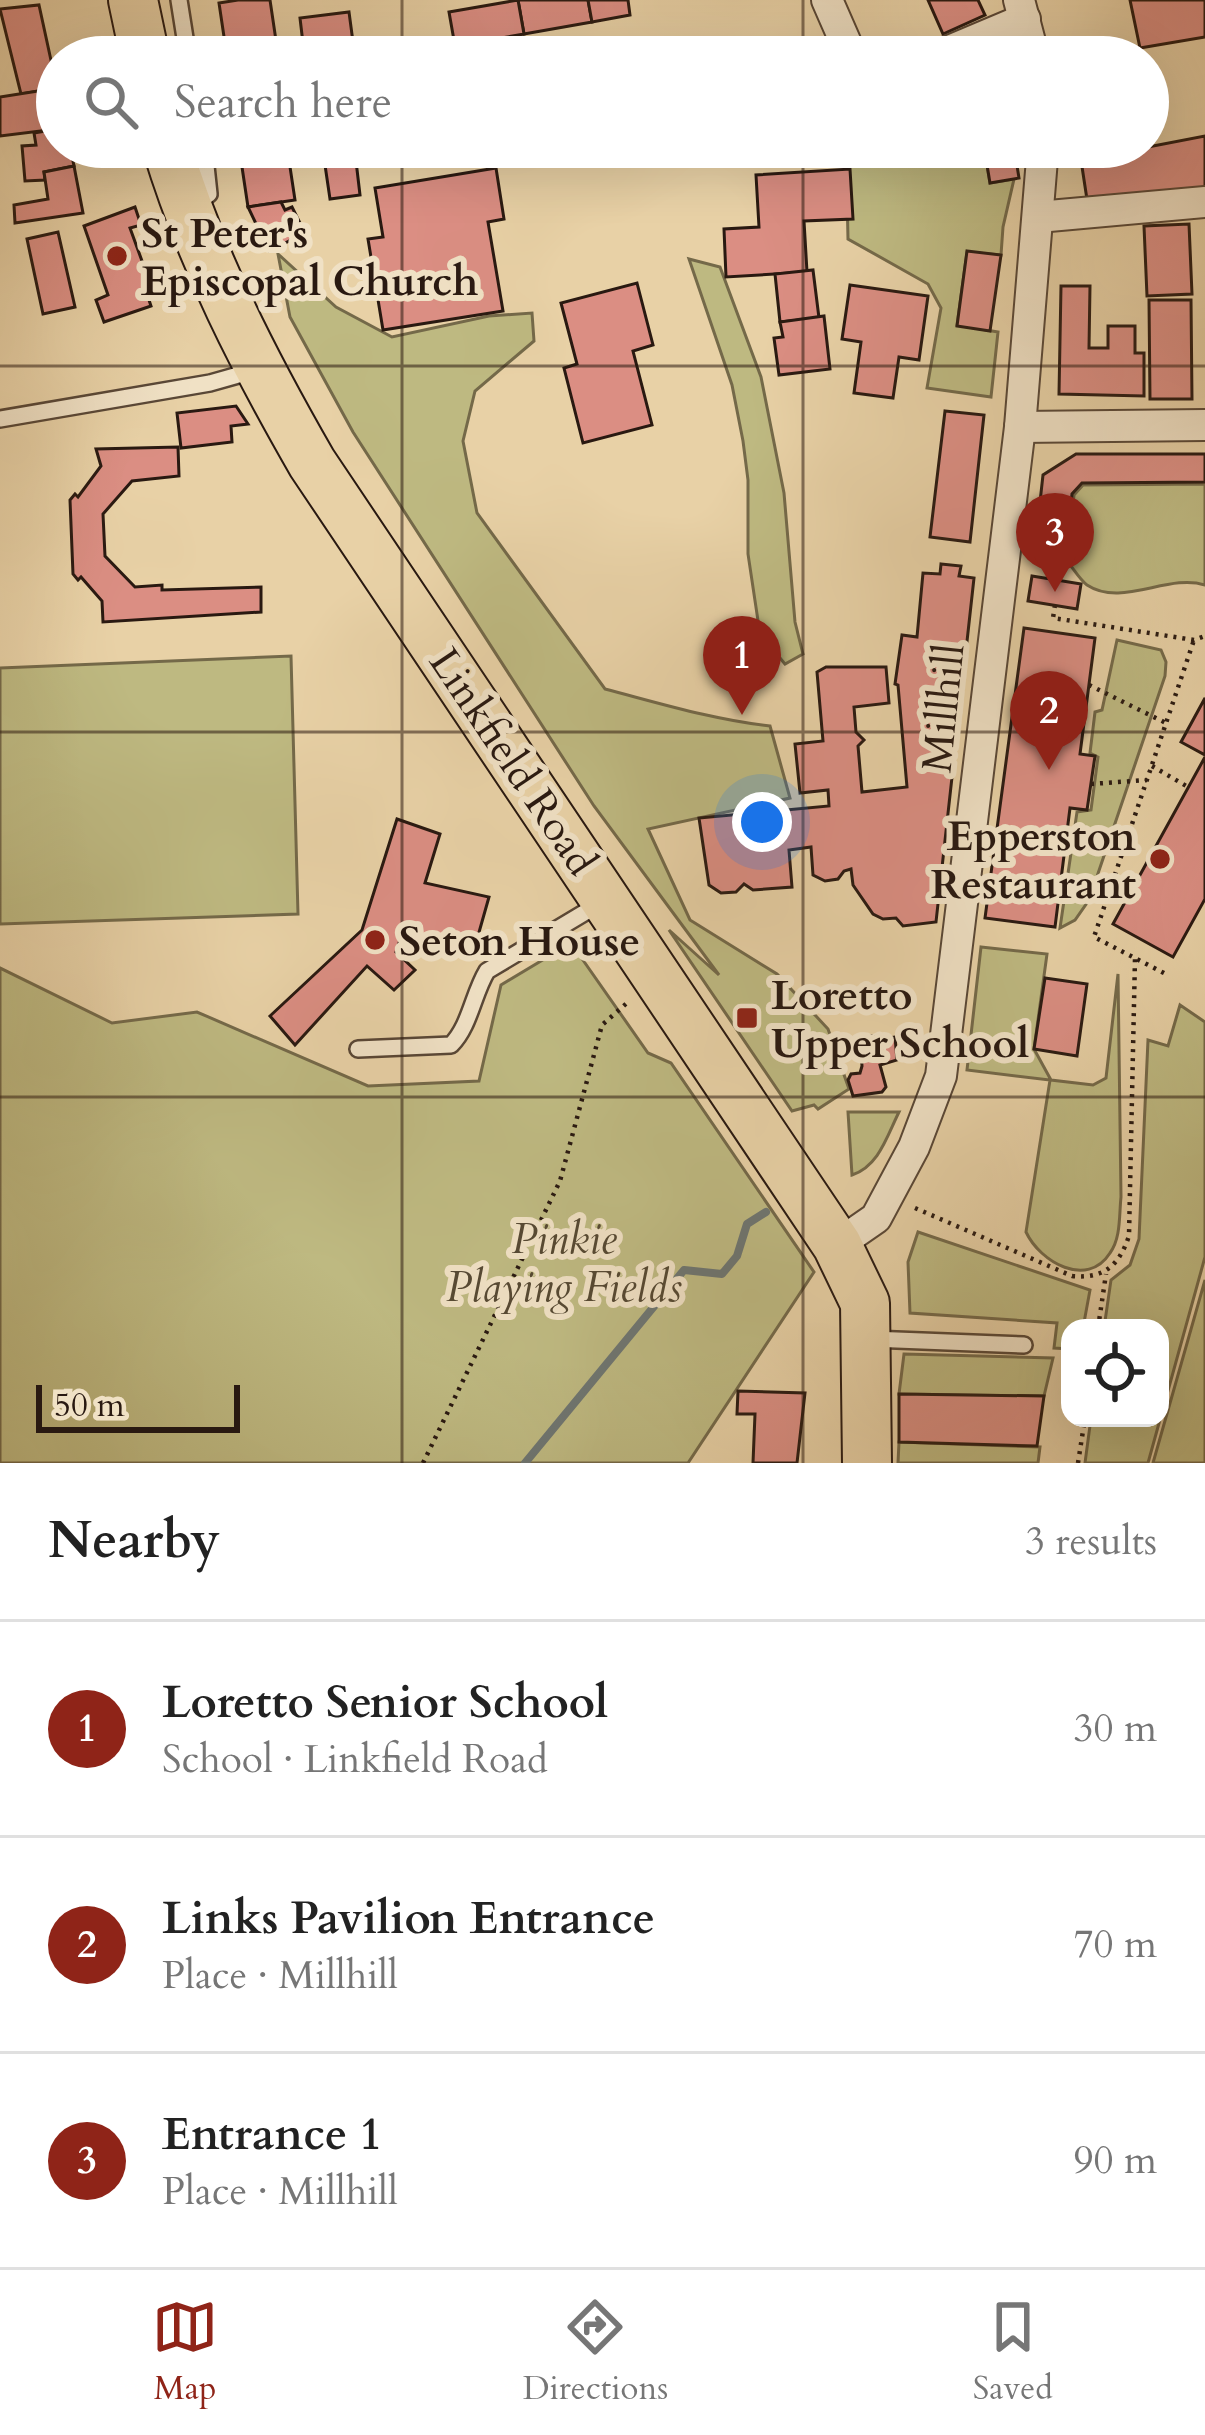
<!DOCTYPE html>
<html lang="en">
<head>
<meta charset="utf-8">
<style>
	body { margin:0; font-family:Cardo,serif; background:#f2f2f2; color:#222 }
	.controls { position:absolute; right:36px; bottom:36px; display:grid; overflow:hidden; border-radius:24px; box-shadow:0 12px 48px #0002 }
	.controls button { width:108px; height:108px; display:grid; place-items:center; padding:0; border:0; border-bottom:3px solid #e0e0e0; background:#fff; color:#222; font:60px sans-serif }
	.scale { position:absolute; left:36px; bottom:30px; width:204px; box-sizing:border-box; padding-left:12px; border:6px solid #291911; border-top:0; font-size:33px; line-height:42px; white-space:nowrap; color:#291911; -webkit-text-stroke:9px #f0e1c5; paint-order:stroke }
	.you { position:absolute; left:762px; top:822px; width:42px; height:42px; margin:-30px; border:9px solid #fff; border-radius:50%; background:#1a73e8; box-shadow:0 0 0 18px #1a73e833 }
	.badge { display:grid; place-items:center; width:78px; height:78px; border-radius:50%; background:#8f2418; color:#fff; font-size:39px; font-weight:700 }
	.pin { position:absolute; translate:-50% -99px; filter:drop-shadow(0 3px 6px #0008) }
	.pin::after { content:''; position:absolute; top:63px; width:42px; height:36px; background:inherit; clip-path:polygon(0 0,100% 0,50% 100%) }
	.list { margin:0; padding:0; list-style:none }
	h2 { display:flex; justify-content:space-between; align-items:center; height:156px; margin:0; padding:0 48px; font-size:51px }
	h2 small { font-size:39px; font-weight:400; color:#767676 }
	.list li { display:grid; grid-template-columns:78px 1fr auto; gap:36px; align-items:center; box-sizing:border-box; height:216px; padding:0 48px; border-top:3px solid #e0e0e0 }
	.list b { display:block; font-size:45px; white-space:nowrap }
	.list p { margin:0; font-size:39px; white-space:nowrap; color:#767676 }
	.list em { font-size:39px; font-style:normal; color:#767676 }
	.icon { flex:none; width:66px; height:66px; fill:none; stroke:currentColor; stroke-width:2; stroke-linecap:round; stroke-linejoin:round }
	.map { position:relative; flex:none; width:1205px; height:1463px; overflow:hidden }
	.search { position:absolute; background:#fff; box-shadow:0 12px 48px #0002; left:36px; right:36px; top:36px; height:132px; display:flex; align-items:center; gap:30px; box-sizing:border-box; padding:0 42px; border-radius:66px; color:#767676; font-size:45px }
	.sheet { height:804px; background:#fff }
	nav { display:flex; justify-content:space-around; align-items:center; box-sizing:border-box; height:168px; border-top:3px solid #e0e0e0; background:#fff; font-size:33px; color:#767676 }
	nav a { display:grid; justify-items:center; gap:6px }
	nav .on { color:#8f2418 }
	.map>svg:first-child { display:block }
	.green { fill:#beb981; stroke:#746949; stroke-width:3 }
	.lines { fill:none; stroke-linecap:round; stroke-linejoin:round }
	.stream { stroke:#6e7672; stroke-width:8 }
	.building { fill:#db8e83; stroke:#291911; stroke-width:3 }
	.lane-casing { stroke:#594736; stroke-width:20 }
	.street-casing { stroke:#594736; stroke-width:34 }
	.primary-casing { stroke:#291911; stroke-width:52 }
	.path { stroke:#291911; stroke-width:4.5; stroke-dasharray:3 6; stroke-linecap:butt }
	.lane { stroke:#f0e1c5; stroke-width:15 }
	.street { stroke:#f0e1c5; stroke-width:30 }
	.primary { stroke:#e8d1a6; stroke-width:48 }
	.grid { fill:none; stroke:#291911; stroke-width:3; stroke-opacity:0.55 }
	.poi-dot { fill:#8f2418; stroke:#f0e1c5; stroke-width:4.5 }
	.labels { text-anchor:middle; stroke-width:12; stroke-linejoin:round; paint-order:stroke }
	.poi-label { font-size:42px; font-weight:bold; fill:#291911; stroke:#f0e1c5; text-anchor:start }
	.street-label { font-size:42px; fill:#291911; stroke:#f0e1c5 }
	.park-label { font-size:42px; font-style:italic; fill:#564933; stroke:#f0e1c5 }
</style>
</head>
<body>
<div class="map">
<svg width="1205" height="1463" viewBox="0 0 1205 1463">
	<rect width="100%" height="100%" fill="#e8d1a6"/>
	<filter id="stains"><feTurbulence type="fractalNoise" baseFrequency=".00167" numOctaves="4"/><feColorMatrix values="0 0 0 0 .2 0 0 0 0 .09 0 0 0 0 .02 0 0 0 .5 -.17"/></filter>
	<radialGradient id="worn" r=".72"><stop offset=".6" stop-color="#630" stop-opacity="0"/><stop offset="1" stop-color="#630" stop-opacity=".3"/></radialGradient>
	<g class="green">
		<path d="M846,147H947L965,159L974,147H984L990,183L1014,179L1003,227L1001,255L967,252L957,325L998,332L991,397L927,388L941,308L928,284L848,239Z"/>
		<path d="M278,254L336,307L392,337L489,316L532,313L534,341L475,391L463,441L477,513L605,689C659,703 714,720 770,726L790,798L648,829L690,920L777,974L828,1029L849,1089L818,1109L814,1105L792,1111L669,930L719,975L594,806L353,432L290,317Z"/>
		<path d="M689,259L720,267L761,377L784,493L795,622L803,654L785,664L760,634L748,554V480L743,441L732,385Z"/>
		<path d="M1205,484V585C1168,573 1122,608 1087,585C1080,580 1073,568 1067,561L1074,495L1083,485Z"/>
		<path d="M1117,640L1161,650L1166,662L1165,676L1089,900L1075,920L1060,928L1077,812L1091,810L1098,757L1090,753L1095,712L1102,710Z"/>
		<path d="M291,656L298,914L0,924V668Z"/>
		<path d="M571,943L648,1053L671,1063L814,1272L688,1463H0V968L112,1023L197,1012L368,1086L479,1081L501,985Z"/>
		<path d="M981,947L1047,954L1034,1049L1051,1080L1093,1085L1106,1078L1118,974L1121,1197C1119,1216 1121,1238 1110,1253C1087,1289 1040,1262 1026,1232L1050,1080L967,1070Z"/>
		<path d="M1180,1005L1205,1022V1257L1148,1463H1085L1091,1418H1160V1328H1104L1111,1280L1130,1265L1139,1239L1148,1040L1168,1046Z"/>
		<path d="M848,1112H899C887,1136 879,1166 852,1175Z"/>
		<path d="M918,1232L1090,1290L1083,1328H1070V1349L1054,1348L1057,1323L910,1313L908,1262Z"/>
		<path d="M1205,1280V1463H1153Z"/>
		<path d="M904,1354L1053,1358L1044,1396L899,1394Z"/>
		<path d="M899,1442L1040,1447L1038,1463H898Z"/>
	</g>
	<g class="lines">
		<path class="stream" d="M525,1463L684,1270L722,1274L737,1256L747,1224L766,1212"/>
	</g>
	<g class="building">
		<path d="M238,0H270L278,54L227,57L219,3Z"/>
		<path d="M518,0H588L592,22L524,34Z"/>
		<path d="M518,0L524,34L455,46L449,12Z"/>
		<path d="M588,0H628L630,15L592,22Z"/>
		<path d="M928,0H978L985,15L943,34Z"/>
		<path d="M1130,0H1205V37L1140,48Z"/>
		<path d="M39,5L57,88L21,94L0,9Z"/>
		<path d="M349,12L355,57H326L325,50L304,52L300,18Z"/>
		<path d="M57,88V129L0,136V97Z"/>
		<path d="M57,129V147H70L74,166L44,172L45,180L25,181L22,146L36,145L34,133Z"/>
		<path d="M1205,136V188L1088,206L1079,147H1148Z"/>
		<path d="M239,147H287L295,200L248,207Z"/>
		<path d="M760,147H825L826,159L761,165Z"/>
		<path d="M984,147H1014L1019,178L990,183Z"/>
		<path d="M356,161L360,195L330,199L325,165Z"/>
		<path d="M74,166L83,213L15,223L14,205L48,199L44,172Z"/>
		<path d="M496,168L504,219L488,222L503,311L383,330L368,239L383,237L375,188Z"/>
		<path d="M850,169L853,219L804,221L807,272L726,277L724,229L759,227L756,175Z"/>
		<path d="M281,202L285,210L292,207L305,233L269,251L248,207Z"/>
		<path d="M135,207L141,225L130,228L150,283L144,285L151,306L104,322L96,300L108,295L84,226Z"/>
		<path d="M1189,224L1192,294L1147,296L1144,226Z"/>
		<path d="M58,232L75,307L43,314L27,239Z"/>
		<path d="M967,251L1001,255L990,331L957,326Z"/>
		<path d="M813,270L819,318L780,322L775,274Z"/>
		<path d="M637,283L653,345L633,351L652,425L583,443L564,368L577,364L561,303Z"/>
		<path d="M850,285L928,296L919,360L899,357L893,398L854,393L861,342L842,339Z"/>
		<path d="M1061,286H1090L1089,348H1108V326H1135V353H1144V396L1059,394Z"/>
		<path d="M1149,300H1191L1192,399H1150Z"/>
		<path d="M824,316L830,369L779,375L774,338L783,337L780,322Z"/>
		<path d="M236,406L248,424L231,426L232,442L181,448L177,413Z"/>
		<path d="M945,411L984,415L970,542L930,537Z"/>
		<path d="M178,447L179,476L132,481L103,514L105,556L135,587L162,585V590L261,587V612L103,622L102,601L81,577L78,580L73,574L70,500L75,494L78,497L101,466L96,449Z"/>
		<path d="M1076,454H1205V482L1082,483L1072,494L1066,559L1034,556L1043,475Z"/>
		<path d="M941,564L961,566L959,576L974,578L936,922L903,926L896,918L883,919L873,914L853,885L851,869L844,871L838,879L825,881L813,875L811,847L789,850L792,887L753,890L744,884L736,892L721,893L709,885L699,818L829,806L828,790L800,793L795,744L823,741L817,672L826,667H886L889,703L854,707L856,732L864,740L858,746L862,792L907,787L898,685L895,684L902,635L917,637L923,573L940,574Z"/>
		<path d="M1032,576L1081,584L1077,609L1028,601Z"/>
		<path d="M1024,628L1095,638L1080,754L1095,756L1087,810L1070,808L1055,927L985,918Z"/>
		<path d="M1205,698V755L1181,742Z"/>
		<path d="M1205,757V899L1173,957L1113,924Z"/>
		<path d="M397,819L440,834L425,883L489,897L474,950L403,931L396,952L415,970L394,990L367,966L295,1045L270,1016L362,930Z"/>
		<path d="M1045,978L1087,984L1077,1056L1034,1049Z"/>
		<path d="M883,1035V1039L895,1037L897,1060L880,1065L886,1087L882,1092L853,1096L848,1080L851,1074L860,1073L862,1066L860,1037Z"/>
		<path d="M738,1391L805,1393L797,1463H753L755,1414H737Z"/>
		<path d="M899,1394L1044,1396L1037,1446L899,1442Z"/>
	</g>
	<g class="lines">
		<g class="lane-casing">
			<g id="lane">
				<path d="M179,0L188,57"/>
				<path d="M192,207L209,194L204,147"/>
				<path d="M0,419L210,383L256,370"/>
				<path d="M358,1049L451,1045C470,1026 473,994 487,971L599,904"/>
				<path d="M871,1339L1024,1345"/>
			</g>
		</g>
		<g class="street-casing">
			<g id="street">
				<path d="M827,0L852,57"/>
				<path d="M1019,0L1034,57"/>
				<path d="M935,57L1025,19"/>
				<path d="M1038,217L1205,202"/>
				<path d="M1020,427L1205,425"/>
				<path d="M837,1245L876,1218L914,1147L941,1076L1020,427L1043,147"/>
			</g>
		</g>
		<g class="primary-casing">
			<g id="primary">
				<path d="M133,0L145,57"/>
				<path d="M167,147C201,259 254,362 312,463L837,1245L865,1303L867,1463"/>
			</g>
		</g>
		<g class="path">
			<path d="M1055,605L1053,618L1194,640L1205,636"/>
			<path d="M1089,685L1166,723"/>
			<path d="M1152,766L1188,787"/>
			<path d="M1091,784L1147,780"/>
			<path d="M1164,973L1094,937L1194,640"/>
			<path d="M915,1208L1072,1276C1105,1279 1119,1265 1129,1236L1135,958"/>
			<path d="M1098,1328L1106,1274"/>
			<path d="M423,1463L560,1181L602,1025L628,1002"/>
			<path d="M1078,1463L1085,1418"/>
		</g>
		<use href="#lane" class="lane"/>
		<use href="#street" class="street"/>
		<use href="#primary" class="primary"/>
	</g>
	<path class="grid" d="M402,0V57M803,0V57M402,147V1463M803,147V1463M0,366H1205M0,732H1205M0,1097H1205"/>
	<g class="poi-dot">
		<circle cx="117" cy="256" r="12"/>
		<circle cx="1160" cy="859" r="12"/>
		<circle cx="375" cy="940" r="12"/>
		<rect x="735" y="1006" width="24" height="24" rx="6"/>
	</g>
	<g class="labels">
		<g class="poi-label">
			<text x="141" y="247">St Peter's<tspan x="141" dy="48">Episcopal Church</tspan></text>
			<text x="1136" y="850" text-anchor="end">Epperston<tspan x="1136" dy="48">Restaurant</tspan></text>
			<text x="399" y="955">Seton House</text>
			<text x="771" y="1009">Loretto<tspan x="771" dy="48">Upper School</tspan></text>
		</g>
		<g class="street-label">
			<text transform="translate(942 708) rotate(-84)" y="15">Millhill</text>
			<text transform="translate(514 761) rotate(56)" y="15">Linkfield Road</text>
		</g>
		<g class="park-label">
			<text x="564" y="1253">Pinkie<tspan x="564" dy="48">Playing Fields</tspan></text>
		</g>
	</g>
	<rect width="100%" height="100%" filter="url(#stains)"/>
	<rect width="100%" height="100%" fill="url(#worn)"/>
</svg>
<div class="controls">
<button><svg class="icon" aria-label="locate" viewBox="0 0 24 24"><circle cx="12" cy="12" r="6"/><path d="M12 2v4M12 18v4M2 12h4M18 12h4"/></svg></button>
</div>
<div class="scale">50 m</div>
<div class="you"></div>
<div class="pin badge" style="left:742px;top:715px">1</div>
<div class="pin badge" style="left:1049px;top:770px">2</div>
<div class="pin badge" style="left:1055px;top:592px">3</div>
<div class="search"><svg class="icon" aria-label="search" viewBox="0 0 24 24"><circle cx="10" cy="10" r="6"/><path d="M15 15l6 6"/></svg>Search here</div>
</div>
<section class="sheet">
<h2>Nearby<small>3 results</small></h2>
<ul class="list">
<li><span class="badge">1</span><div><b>Loretto Senior School</b><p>School · Linkfield Road</p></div><em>30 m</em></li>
<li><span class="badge">2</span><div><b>Links Pavilion Entrance</b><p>Place · Millhill</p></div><em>70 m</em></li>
<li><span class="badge">3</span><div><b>Entrance 1</b><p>Place · Millhill</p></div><em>90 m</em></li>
</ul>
</section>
<nav>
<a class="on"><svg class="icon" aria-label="map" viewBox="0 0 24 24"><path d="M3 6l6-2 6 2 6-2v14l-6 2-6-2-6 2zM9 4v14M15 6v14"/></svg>Map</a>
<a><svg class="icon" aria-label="directions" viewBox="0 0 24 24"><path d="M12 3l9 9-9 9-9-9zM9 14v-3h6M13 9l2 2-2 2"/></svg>Directions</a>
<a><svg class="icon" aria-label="saved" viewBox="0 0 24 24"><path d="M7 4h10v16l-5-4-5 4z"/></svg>Saved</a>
</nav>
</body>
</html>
